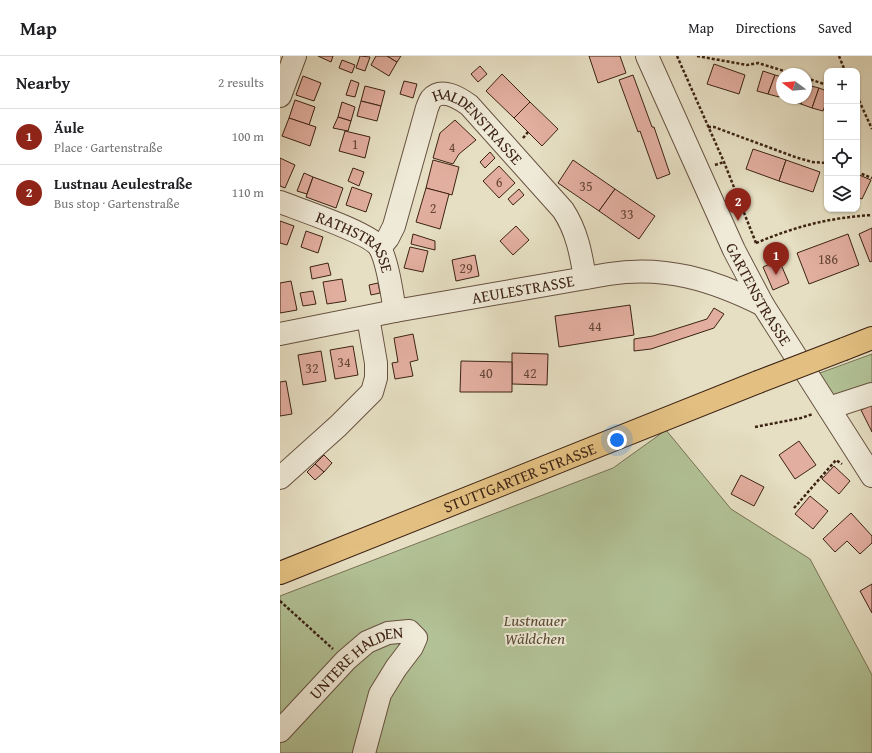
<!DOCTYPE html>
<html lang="en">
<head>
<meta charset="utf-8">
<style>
	body { margin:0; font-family:"Gentium Book Plus",serif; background:#f6f6f6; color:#202124 }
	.controls { position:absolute; right:12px; top:12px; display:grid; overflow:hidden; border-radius:8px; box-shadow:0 1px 3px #0004 }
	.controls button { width:36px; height:36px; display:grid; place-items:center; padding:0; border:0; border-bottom:1px solid #e0e0e0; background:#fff; color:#202124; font:20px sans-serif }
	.compass { position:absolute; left:496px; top:12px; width:36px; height:36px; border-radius:50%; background:#fff; box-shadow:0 1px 3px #0004; rotate:286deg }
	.you { position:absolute; left:337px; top:384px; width:14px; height:14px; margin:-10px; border:3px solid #fff; border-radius:50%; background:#1a73e8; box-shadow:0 0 0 6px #1a73e833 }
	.badge { display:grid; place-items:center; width:26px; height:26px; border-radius:50%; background:#8f2418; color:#fff; font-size:13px; font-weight:700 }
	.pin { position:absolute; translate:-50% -33px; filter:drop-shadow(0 1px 2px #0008) }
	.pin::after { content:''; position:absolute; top:21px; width:14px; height:12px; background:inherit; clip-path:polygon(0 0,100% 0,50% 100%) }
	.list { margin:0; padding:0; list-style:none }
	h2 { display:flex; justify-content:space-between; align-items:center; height:52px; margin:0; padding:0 16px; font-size:17px }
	h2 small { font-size:13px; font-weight:400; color:#757577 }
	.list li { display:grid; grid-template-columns:26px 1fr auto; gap:12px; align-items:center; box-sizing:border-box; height:56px; padding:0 16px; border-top:1px solid #e0e0e0 }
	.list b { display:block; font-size:15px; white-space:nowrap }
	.list p { margin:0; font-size:13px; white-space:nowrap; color:#757577 }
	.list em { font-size:13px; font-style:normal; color:#757577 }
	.icon { flex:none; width:22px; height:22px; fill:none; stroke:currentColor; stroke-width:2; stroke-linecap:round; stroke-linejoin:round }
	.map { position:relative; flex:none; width:592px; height:697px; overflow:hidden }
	header { display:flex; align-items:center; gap:24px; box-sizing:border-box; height:56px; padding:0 20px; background:#fff; border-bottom:1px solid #e0e0e0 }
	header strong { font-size:19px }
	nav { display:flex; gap:22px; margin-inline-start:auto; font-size:14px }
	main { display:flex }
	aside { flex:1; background:#fff }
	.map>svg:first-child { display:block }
	.green { fill:#b2c296; stroke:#787255 }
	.building { fill:#e2ae9f; stroke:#3d2314 }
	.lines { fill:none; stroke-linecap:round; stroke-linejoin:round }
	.minor-casing { stroke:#675240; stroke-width:24 }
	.major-casing { stroke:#3d2314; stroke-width:24 }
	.path { stroke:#3d2314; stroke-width:2.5; stroke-dasharray:3 2; stroke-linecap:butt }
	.minor { stroke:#efead8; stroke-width:22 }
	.major { stroke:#e3c082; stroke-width:22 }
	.major-bridge-casing { stroke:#3d2314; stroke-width:24; stroke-linecap:butt }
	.major-bridge { stroke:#e3c082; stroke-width:22 }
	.labels { text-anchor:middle; stroke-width:4; stroke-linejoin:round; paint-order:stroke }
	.number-label { font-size:14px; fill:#664637 }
	.street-label { font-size:16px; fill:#3d2314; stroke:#efead8 }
	.park-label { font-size:16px; font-style:italic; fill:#5a4b34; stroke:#efead8 }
</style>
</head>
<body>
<header>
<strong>Map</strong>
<nav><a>Map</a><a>Directions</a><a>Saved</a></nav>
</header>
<main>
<aside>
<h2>Nearby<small>2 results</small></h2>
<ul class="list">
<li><span class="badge">1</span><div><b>Äule</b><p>Place · Gartenstraße</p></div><em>100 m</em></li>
<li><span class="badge">2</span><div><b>Lustnau Aeulestraße</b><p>Bus stop · Gartenstraße</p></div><em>110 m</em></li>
</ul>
</aside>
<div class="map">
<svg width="592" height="697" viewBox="0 0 592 697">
	<rect width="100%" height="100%" fill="#e6dfc3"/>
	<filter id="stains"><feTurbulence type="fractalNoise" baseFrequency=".005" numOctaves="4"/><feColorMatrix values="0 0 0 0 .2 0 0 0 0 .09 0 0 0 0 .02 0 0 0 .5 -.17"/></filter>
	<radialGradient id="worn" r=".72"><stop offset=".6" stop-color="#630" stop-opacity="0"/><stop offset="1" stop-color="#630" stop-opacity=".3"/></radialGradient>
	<g class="green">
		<path d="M592,298V338L549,352L529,321Z"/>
		<path d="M386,374L451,453L530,503L592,619V697H0V540L333,412Z"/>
	</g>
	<g class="building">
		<path d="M38,0H53L51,6Z"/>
		<path d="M80,0L90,1L85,15L76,12Z"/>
		<path d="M96,0H107L117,6L109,20L91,9Z"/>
		<path d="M107,0H121L117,6Z"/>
		<path d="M309,0H340L346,17L318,27Z"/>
		<path d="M62,4L75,9L72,17L59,12Z"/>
		<path d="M434,8L465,19L459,38L427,28Z"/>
		<path d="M200,10L207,18L198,26L191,18Z"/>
		<path d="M483,15L495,19L488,38L477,35Z"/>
		<path d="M222,18L250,46L234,62L206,35Z"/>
		<path d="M353,19L372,71H374L390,118L377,123L360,75L358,76L339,24Z"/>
		<path d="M495,19L502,21V33L499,41L488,38Z"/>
		<path d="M23,20L41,27L34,45L16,39Z"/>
		<path d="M71,24L79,27L75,41L66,39Z"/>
		<path d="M124,25L137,28L133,42L120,38Z"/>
		<path d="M527,29L539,32L532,52L521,48L523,42H526Z"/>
		<path d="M85,30L105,35L101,50L81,45Z"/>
		<path d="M539,32L547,35V44L543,55L532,52Z"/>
		<path d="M511,42H523L521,48L510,45Z"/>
		<path d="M15,44L35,51L29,69L9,62Z"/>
		<path d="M81,45L101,50L97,65L77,60Z"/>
		<path d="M62,46L75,51L71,65L58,61Z"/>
		<path d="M250,46L278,73L262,90L234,62Z"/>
		<path d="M58,61L71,65L68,75L53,72Z"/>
		<path d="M9,62L36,71L30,90L2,80Z"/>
		<path d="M175,64L196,84L179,98L173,108L153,102L160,77Z"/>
		<path d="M65,75L90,81L85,102L59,95Z"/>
		<path d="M473,93L506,104L499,125L466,113Z"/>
		<path d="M210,96L215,102L205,112L200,106Z"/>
		<path d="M0,102L15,109L5,132L0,130Z"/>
		<path d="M153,104L179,111L172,139L146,132Z"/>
		<path d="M293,104L335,133L319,155L278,127Z"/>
		<path d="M506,104L540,116L533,136L499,125Z"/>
		<path d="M219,110L235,127L219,142L203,125Z"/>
		<path d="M73,112L84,116L79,130L68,125Z"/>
		<path d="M24,117L33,121L27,138L17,135Z"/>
		<path d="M577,118L591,124L582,143L577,141Z"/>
		<path d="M33,121L63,132L56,152L26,141Z"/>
		<path d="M72,131L92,138L86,156L66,149Z"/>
		<path d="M146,132L169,138L160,173L136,166Z"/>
		<path d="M239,133L244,139L233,149L228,143Z"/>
		<path d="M335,133L375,160L359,183L319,155Z"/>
		<path d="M0,165L14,170L7,189L0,187Z"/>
		<path d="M236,170L249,184L233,199L220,185Z"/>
		<path d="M592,172V205L590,206L579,178Z"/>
		<path d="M26,175L43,181L38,197L21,191Z"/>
		<path d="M133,178L155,185V194L131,188Z"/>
		<path d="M568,178L579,209L529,228L517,197Z"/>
		<path d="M130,191L148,195L143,216L124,212Z"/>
		<path d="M195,199L199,220L176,225L172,204Z"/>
		<path d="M499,204L509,227L493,234L483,211Z"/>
		<path d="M48,207L51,219L32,223L30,211Z"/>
		<path d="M62,223L66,245L47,248L43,226Z"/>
		<path d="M11,225L17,254L0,257V227Z"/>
		<path d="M98,227L100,237L91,239L89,229Z"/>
		<path d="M33,235L36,248L23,250L20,237Z"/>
		<path d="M350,249L354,279L279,291L275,260Z"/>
		<path d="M434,252L444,258L434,272L371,293L354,295V283L373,280L427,263Z"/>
		<path d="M133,278L138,304L130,306L133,320L115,323L112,307L118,306L114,282Z"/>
		<path d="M73,290L78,319L55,323L50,294Z"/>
		<path d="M41,295L46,325L23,329L18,299Z"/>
		<path d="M232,297L268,298L267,329L232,328Z"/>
		<path d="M181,305L232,306V336H180Z"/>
		<path d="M6,325L12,358L0,360V326Z"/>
		<path d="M592,349V376L581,354Z"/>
		<path d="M519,385L536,409L515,423L499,399Z"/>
		<path d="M44,399L52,407L44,416L35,408Z"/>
		<path d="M35,408L44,416L35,424L27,416Z"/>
		<path d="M554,410L570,425L559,438L542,423Z"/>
		<path d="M461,419L484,431L474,450L451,438Z"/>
		<path d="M530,440L548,455L533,473L515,458Z"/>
		<path d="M571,457L592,480V487L580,498L567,485L555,496L543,483Z"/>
		<path d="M592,528V557L580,535Z"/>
	</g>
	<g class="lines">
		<g class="minor-casing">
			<g id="minor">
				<path id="s1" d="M367,0L454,194L483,249L592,420"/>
				<path d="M0,40L15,0"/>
				<path id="s2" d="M0,146C20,154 91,177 100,192C108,207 112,238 115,255"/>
				<path id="s3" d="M100,192L108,182L114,170L147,52C148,50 149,46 151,43C162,31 179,42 189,49L283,154C297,175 301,198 305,222"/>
				<path id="s4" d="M0,278L115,255L329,218C385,209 433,224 483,249"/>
				<path d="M549,352L592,338"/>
				<path d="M0,422L58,370L92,336L96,322V307L88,261"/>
				<path id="s5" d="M0,675L66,604L87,586L108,577L129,575L136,582L132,591L116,612L100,638L84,697"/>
			</g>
		</g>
		<g class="major-casing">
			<g id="major">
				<path d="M564,293L592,282"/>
				<path id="s6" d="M0,517L478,326"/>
			</g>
		</g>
		<g class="path">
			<path d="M397,0L444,106L476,187"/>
			<path d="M417,0L467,9L478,7L514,18"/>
			<path d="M559,0L565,15"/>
			<path d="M526,22L547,29"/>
			<path d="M577,40L592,73"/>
			<path d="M428,71H434L515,101L532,106L547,107"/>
			<path d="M243,82L248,76"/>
			<path d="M435,109L444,106"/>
			<path d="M577,116L592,122"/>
			<path d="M476,187C517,170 548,162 592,159"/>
			<path d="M475,371L521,362L533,358"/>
			<path d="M514,452L556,404L562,408"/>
			<path d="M0,545L53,593"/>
		</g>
		<use href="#minor" class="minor"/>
		<use href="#major" class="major"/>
		<g class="major-bridge-casing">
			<path id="major-bridge" d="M478,326L564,293"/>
		</g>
		<use href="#major-bridge" class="major-bridge"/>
	</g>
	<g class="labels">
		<g class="number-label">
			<text x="75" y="93">1</text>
			<text x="172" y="96">4</text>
			<text x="219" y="131">6</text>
			<text x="306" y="135">35</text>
			<text x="153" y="157">2</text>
			<text x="347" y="163">33</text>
			<text x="548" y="208">186</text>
			<text x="186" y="217">29</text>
			<text x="315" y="275">44</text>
			<text x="64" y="311">34</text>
			<text x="32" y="317">32</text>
			<text x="206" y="322">40</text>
			<text x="250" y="322">42</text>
		</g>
		<g class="street-label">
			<text dy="6" stroke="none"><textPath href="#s3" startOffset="219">HALDENSTRASSE</textPath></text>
			<text dy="6" stroke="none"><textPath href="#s2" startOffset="88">RATHSTRASSE</textPath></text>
			<text dy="6" stroke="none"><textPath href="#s4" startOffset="247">AEULESTRASSE</textPath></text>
			<text dy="6" stroke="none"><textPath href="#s1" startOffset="263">GARTENSTRASSE</textPath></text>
			<text dy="6" stroke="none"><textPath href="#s6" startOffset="258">STUTTGARTER STRASSE</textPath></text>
			<text dy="6" stroke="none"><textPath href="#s5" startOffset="105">UNTERE HALDEN</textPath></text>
		</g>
		<g class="park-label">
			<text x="255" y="570">Lustnauer<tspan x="255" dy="18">Wäldchen</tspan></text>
		</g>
	</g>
	<rect width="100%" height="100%" filter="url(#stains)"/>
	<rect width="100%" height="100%" fill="url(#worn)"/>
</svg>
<div class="controls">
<button>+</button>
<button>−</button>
<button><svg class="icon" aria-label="locate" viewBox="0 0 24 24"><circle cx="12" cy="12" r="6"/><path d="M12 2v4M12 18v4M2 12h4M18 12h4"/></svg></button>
<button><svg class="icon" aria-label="layers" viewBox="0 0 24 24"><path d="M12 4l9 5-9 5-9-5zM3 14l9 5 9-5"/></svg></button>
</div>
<svg class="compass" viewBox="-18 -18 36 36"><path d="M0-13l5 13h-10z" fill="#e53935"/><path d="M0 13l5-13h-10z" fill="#757577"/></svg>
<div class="you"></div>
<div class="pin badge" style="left:496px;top:219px">1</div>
<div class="pin badge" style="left:458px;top:165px">2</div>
</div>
</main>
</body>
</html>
